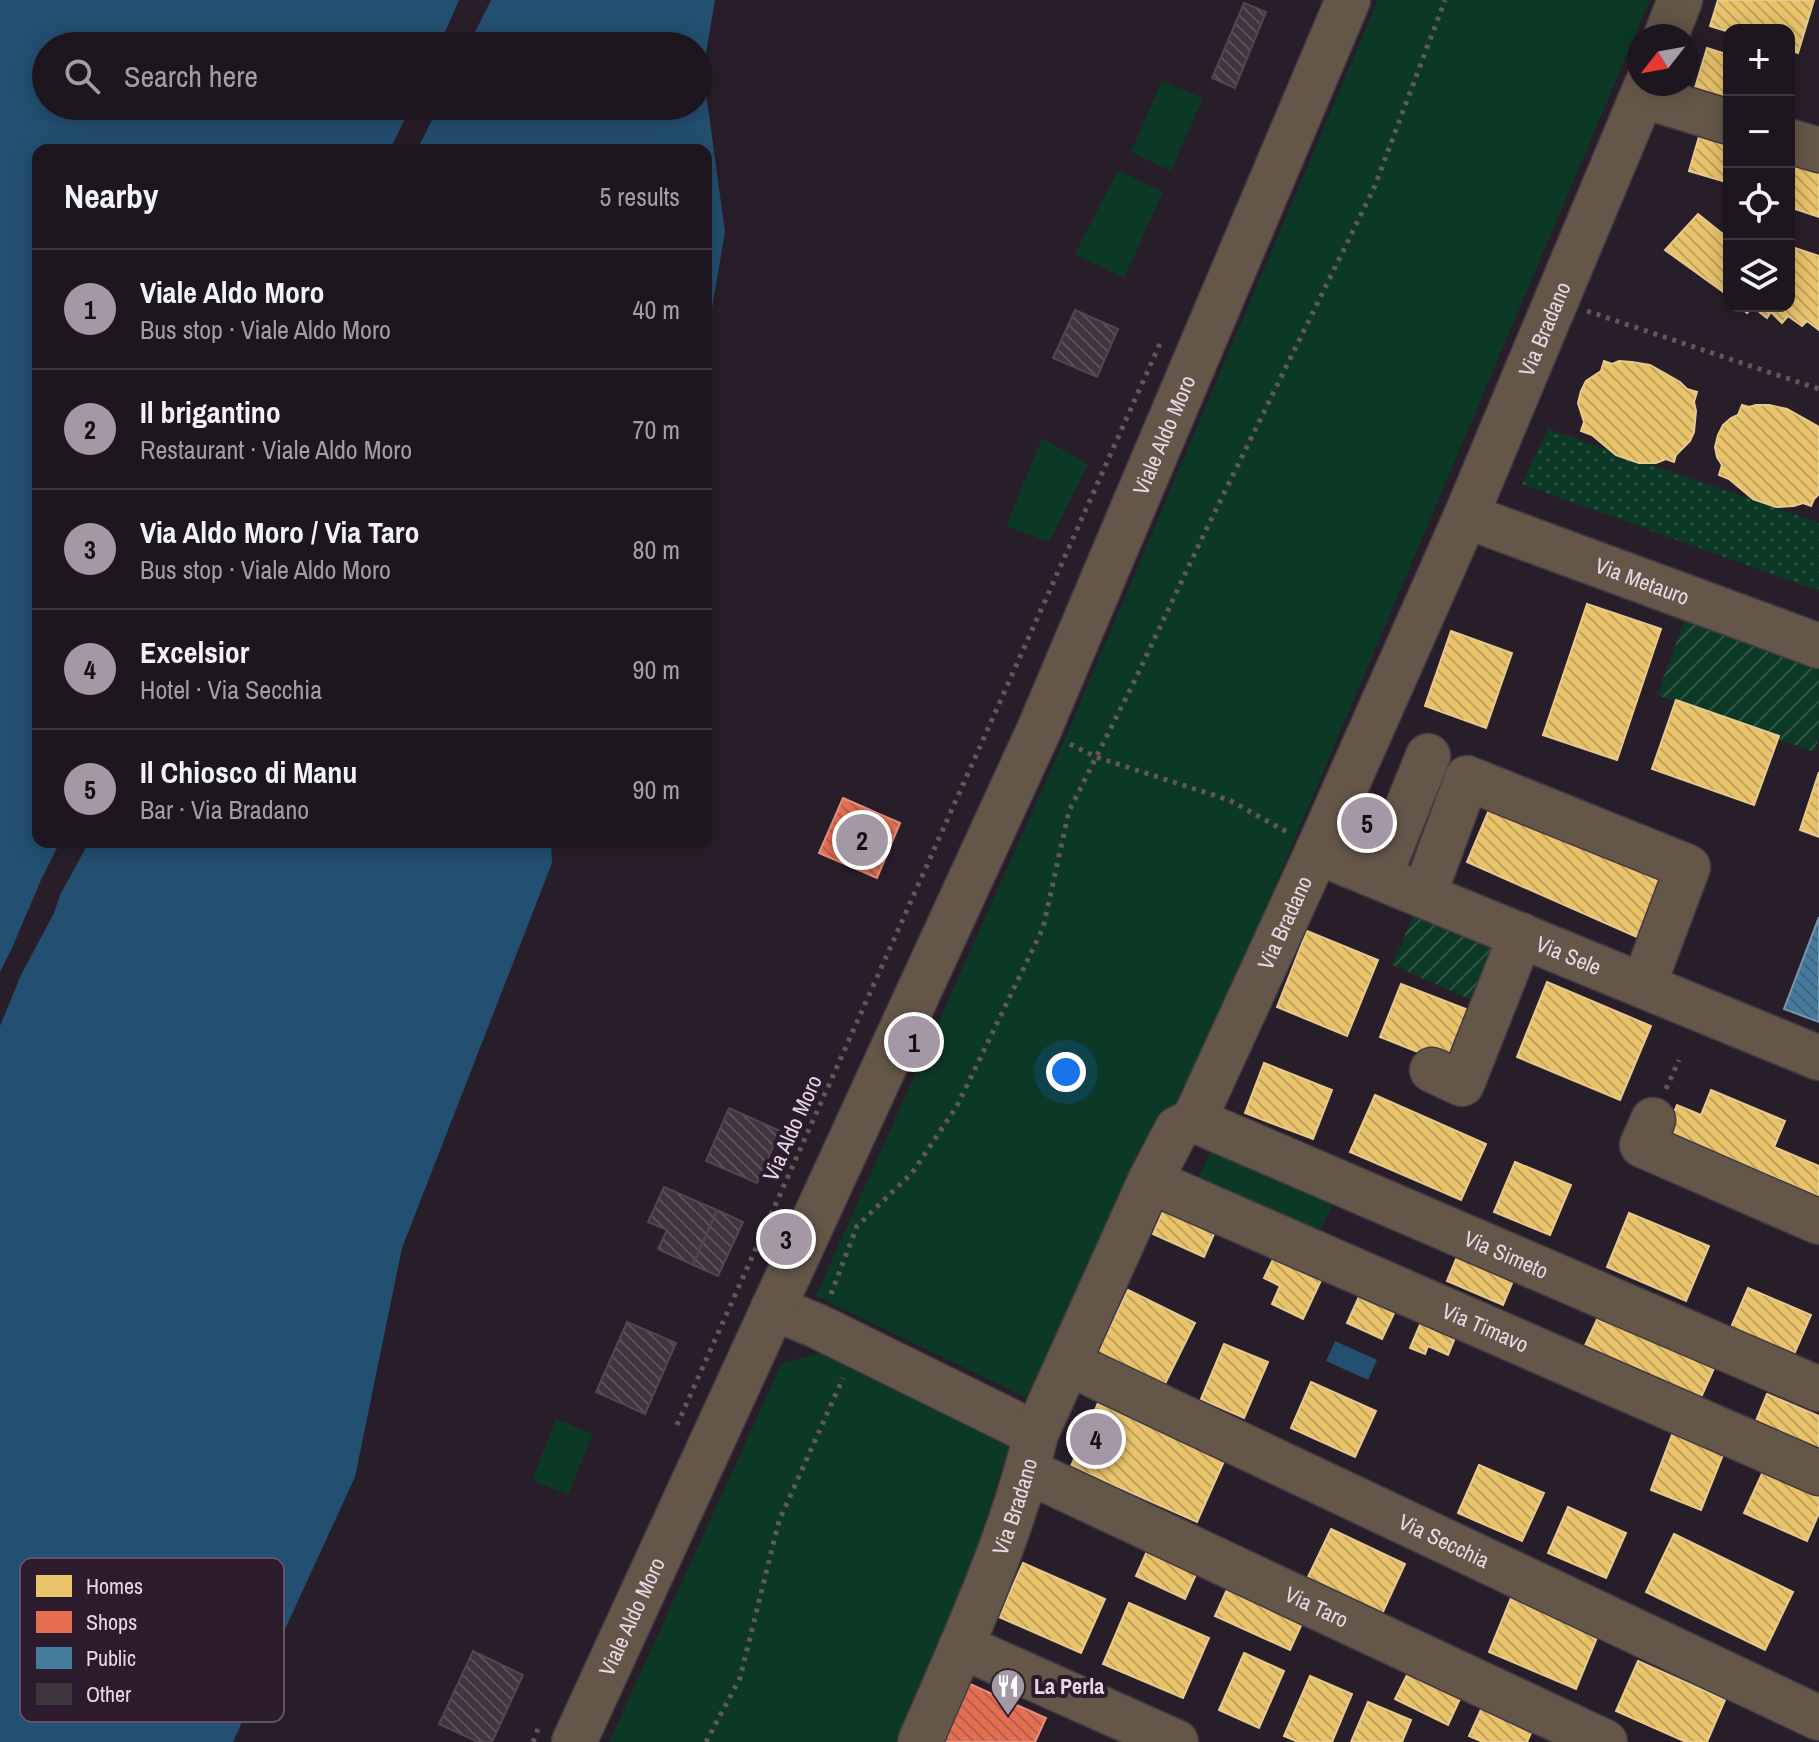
<!DOCTYPE html>
<html lang="en">
<head>
<meta charset="utf-8">
<style>
	body { margin:0; font-family:"Archivo Narrow",sans-serif; background:#261f28; color:#f1f3f6 }
	.controls { position:absolute; right:24px; top:24px; display:grid; overflow:hidden; border-radius:16px; box-shadow:0 4px 20px #0003 }
	.controls button { width:72px; height:72px; display:grid; place-items:center; padding:0; border:0; border-bottom:2px solid #3c353d; background:#1e161f; color:#f1f3f6; font:40px sans-serif }
	.compass { position:absolute; left:1627px; top:24px; width:72px; height:72px; border-radius:50%; background:#1e161f; box-shadow:0 4px 20px #0003; rotate:239deg }
	.you { position:absolute; left:1066px; top:1072px; width:28px; height:28px; margin:-20px; border:6px solid #fff; border-radius:50%; background:#1a73e8; box-shadow:0 0 0 12px #1a73e833 }
	.badge { display:grid; place-items:center; width:52px; height:52px; border-radius:50%; background:#a498a4; color:#111; font-size:26px; font-weight:700 }
	.pin { position:absolute; translate:-50% -50%; border:4px solid #fff; box-shadow:0 2px 8px #0006 }
	.list { margin:0; padding:0; list-style:none }
	h2 { display:flex; justify-content:space-between; align-items:center; height:104px; margin:0; padding:0 32px; font-size:34px }
	h2 small { font-size:26px; font-weight:400; color:#a19fa4 }
	.list li { display:grid; grid-template-columns:52px 1fr auto; gap:24px; align-items:center; box-sizing:border-box; height:120px; padding:0 32px; border-top:2px solid #3c353d }
	.list b { display:block; font-size:30px; white-space:nowrap }
	.list p { margin:0; font-size:26px; white-space:nowrap; color:#a19fa4 }
	.list em { font-size:26px; font-style:normal; color:#a19fa4 }
	.icon { flex:none; width:44px; height:44px; fill:none; stroke:currentColor; stroke-width:2; stroke-linecap:round; stroke-linejoin:round }
	.map { position:relative; flex:none; width:1819px; height:1742px; overflow:hidden }
	.search { position:absolute; background:#1e161f; box-shadow:0 4px 20px #0003; left:32px; top:32px; width:680px; height:88px; display:flex; align-items:center; gap:20px; box-sizing:border-box; padding:0 28px; border-radius:44px; color:#a19fa4; font-size:30px }
	.panel { position:absolute; background:#1e161f; box-shadow:0 4px 20px #0003; left:32px; top:144px; width:680px; height:704px; border-radius:16px }
	.map>svg:first-child { display:block }
	.grass { fill:url(#grass-dots) }
	.park { fill:#0c3826 }
	.garden { fill:url(#garden-furrows) }
	.water { fill:#234f70; fill-rule:evenodd }
	.pier { fill:#281e29 }
	.homes { fill:url(#homes-back-hatch); stroke:#e8ca8f; stroke-width:2 }
	.shops { fill:url(#shops-back-hatch); stroke:#e78f7e; stroke-width:2 }
	.public { fill:url(#public-back-hatch); stroke:#7597b3; stroke-width:2 }
	.building { fill:url(#building-back-hatch); stroke:#52474f; stroke-width:2 }
	.lines { fill:none; stroke-linecap:round; stroke-linejoin:round }
	.minor-casing { stroke:#423943; stroke-width:47 }
	.path { stroke:#635853; stroke-width:5; stroke-dasharray:4 6; stroke-linecap:butt }
	.minor { stroke:#645749; stroke-width:44 }
	.labels { text-anchor:middle; stroke-width:8; stroke-linejoin:round; paint-order:stroke }
	.street-label { font-size:22px; fill:#e6d9e6; stroke:#2c1a2d }
	.poi-label { font-size:22px; font-weight:bold; fill:#e6d9e6; stroke:#2c1a2d; text-anchor:start }
	.key { fill:#2c1a2d; stroke:#645364; stroke-width:2 }
	.key-label { font-size:22px; fill:#e6d9e6 }
</style>
</head>
<body>
<div class="map">
<svg width="1819" height="1742" viewBox="0 0 1819 1742">
	<defs>
		<pattern id="grass-dots" width="8" height="8" patternUnits="userSpaceOnUse" patternTransform="scale(2)"><rect width="8" height="8" fill="#0c3826"/><path d="M2 2h.1M6 6h.1" fill="none" stroke="#2f5446" stroke-width="1.8" stroke-linecap="round"/></pattern>
		<pattern id="garden-furrows" width="10" height="10" patternUnits="userSpaceOnUse" patternTransform="scale(2)"><rect width="10" height="10" fill="#0c3826"/><path d="M-1 1l2-2M0 10L10 0M9 11l2-2" fill="none" stroke="#2f5446"/></pattern>
		<pattern id="homes-back-hatch" width="6" height="6" patternUnits="userSpaceOnUse" patternTransform="scale(2)"><rect width="6" height="6" fill="#e9c46a"/><path d="M-1 5l2 2M0 0l6 6M5-1l2 2" fill="none" stroke="#c0a361"/></pattern>
		<pattern id="shops-back-hatch" width="6" height="6" patternUnits="userSpaceOnUse" patternTransform="scale(2)"><rect width="6" height="6" fill="#e76f51"/><path d="M-1 5l2 2M0 0l6 6M5-1l2 2" fill="none" stroke="#b6614d"/></pattern>
		<pattern id="public-back-hatch" width="6" height="6" patternUnits="userSpaceOnUse" patternTransform="scale(2)"><rect width="6" height="6" fill="#457b9d"/><path d="M-1 5l2 2M0 0l6 6M5-1l2 2" fill="none" stroke="#45647a"/></pattern>
		<pattern id="building-back-hatch" width="6" height="6" patternUnits="userSpaceOnUse" patternTransform="scale(2)"><rect width="6" height="6" fill="#3f363d"/><path d="M-1 5l2 2M0 0l6 6M5-1l2 2" fill="none" stroke="#5b5259"/></pattern>
	</defs>
	<rect width="100%" height="100%" fill="#281e29"/>
	<path class="grass" d="M1548,429L1819,523V591L1522,484Z"/>
	<g class="park">
		<path d="M1378,0H1650L1185,1098L1035,1402L816,1296L1064,741Z"/>
		<path d="M1162,81L1203,98L1171,171L1131,152Z"/>
		<path d="M1118,170L1163,192L1124,278L1075,254Z"/>
		<path d="M1042,438L1088,464L1049,542L1006,526Z"/>
		<path d="M1215,1141L1337,1194L1314,1245L1193,1192Z"/>
		<path d="M823,1352L1009,1447L949,1632L897,1742H609L782,1363Z"/>
		<path d="M556,1419L593,1434L568,1495L532,1480Z"/>
	</g>
	<g class="garden">
		<path d="M1685,619L1819,667V738L1814,752L1657,695Z"/>
		<path d="M1416,910L1505,950L1481,1004L1392,965Z"/>
	</g>
	<g class="water">
		<path d="M0,0H715L703,71L725,232L706,343V150H38V842H551L552,863L402,1248L355,1477L233,1742H0ZM46,46H698V106H46Z"/>
		<path d="M1335,1341L1377,1360L1368,1380L1326,1361Z"/>
	</g>
	<g class="pier">
		<path d="M459,0H491L468,46H439Z"/>
		<path d="M411,106H439L417,150H390Z"/>
		<path d="M60,842H89L60,895L54,913L21,975L0,1026V972L12,948L41,880Z"/>
	</g>
	<g class="homes">
		<path d="M1718,0H1814L1798,53L1789,50V30H1729V32L1710,26Z"/>
		<path d="M1707,48L1729,55V102L1694,91Z"/>
		<path d="M1701,130L1729,138V183L1689,171Z"/>
		<path d="M1796,158L1819,165V217L1789,207V180Z"/>
		<path d="M1698,214L1729,239V296L1665,250Z"/>
		<path d="M1789,246L1819,256V330L1807,321L1802,326L1788,316L1782,323L1771,312L1767,318L1753,307L1747,313L1740,306H1789Z"/>
		<path d="M1604,361L1612,364L1619,361L1632,362L1650,365L1680,382L1687,389L1697,392L1694,402L1696,411L1694,432L1690,441L1676,455L1674,462L1666,459L1656,463H1639L1616,455L1592,435L1581,431L1584,422L1578,403L1581,391L1586,381L1601,371Z"/>
		<path d="M1742,405L1749,407L1756,405H1769L1787,409L1819,427V494L1814,499L1811,506L1803,503L1794,506L1776,507L1753,499L1729,479L1719,475L1722,465L1717,457L1715,447L1718,435L1723,425L1731,418L1738,415Z"/>
		<path d="M1587,604L1661,629L1617,760L1543,735Z"/>
		<path d="M1451,631L1512,653L1486,728L1425,706Z"/>
		<path d="M1676,700L1779,736L1754,805L1652,769Z"/>
		<path d="M1819,772V837L1800,830Z"/>
		<path d="M1491,805L1673,885L1648,942L1467,862Z"/>
		<path d="M1307,931L1378,960L1347,1036L1277,1007Z"/>
		<path d="M1547,982L1651,1026L1620,1100L1517,1057Z"/>
		<path d="M1401,984L1479,1014L1458,1068L1380,1037Z"/>
		<path d="M1264,1063L1332,1090L1313,1139L1245,1113Z"/>
		<path d="M1711,1090L1785,1121L1774,1147L1819,1166V1196L1666,1132L1677,1105L1701,1115Z"/>
		<path d="M1375,1095L1486,1144L1461,1200L1350,1152Z"/>
		<path d="M1515,1162L1571,1185L1550,1235L1494,1212Z"/>
		<path d="M1170,1194L1221,1218L1204,1257L1153,1234Z"/>
		<path d="M1629,1213L1709,1246L1686,1301L1607,1267Z"/>
		<path d="M1277,1251L1324,1274L1303,1319L1272,1304L1280,1286L1264,1278Z"/>
		<path d="M1459,1252L1515,1276L1503,1305L1447,1281Z"/>
		<path d="M1748,1288L1811,1315L1792,1359L1729,1332Z"/>
		<path d="M1128,1290L1195,1323L1159,1396L1092,1364Z"/>
		<path d="M1362,1290L1397,1307L1382,1339L1347,1323Z"/>
		<path d="M1425,1313L1459,1328L1448,1355L1428,1346L1425,1354L1410,1348Z"/>
		<path d="M1600,1313L1716,1364L1698,1404L1582,1352Z"/>
		<path d="M1224,1344L1268,1362L1244,1418L1201,1399Z"/>
		<path d="M1311,1382L1376,1411L1355,1457L1291,1428Z"/>
		<path d="M1767,1394L1819,1416V1455L1753,1428Z"/>
		<path d="M1098,1403L1225,1459L1197,1522L1071,1466Z"/>
		<path d="M1675,1427L1726,1447L1701,1510L1651,1490Z"/>
		<path d="M1479,1465L1544,1493L1522,1541L1458,1513Z"/>
		<path d="M1766,1465L1819,1489V1513L1807,1541L1744,1513Z"/>
		<path d="M1568,1507L1626,1533L1606,1578L1548,1553Z"/>
		<path d="M1331,1529L1405,1564L1382,1614L1307,1579Z"/>
		<path d="M1674,1534L1793,1592L1765,1650L1646,1592Z"/>
		<path d="M1152,1540L1201,1563L1185,1599L1136,1576Z"/>
		<path d="M1023,1563L1105,1599L1081,1653L999,1617Z"/>
		<path d="M1234,1574L1309,1608L1290,1650L1215,1616Z"/>
		<path d="M1511,1598L1598,1635L1576,1689L1489,1652Z"/>
		<path d="M1129,1603L1209,1638L1183,1698L1103,1664Z"/>
		<path d="M1244,1653L1284,1671L1259,1728L1219,1710Z"/>
		<path d="M1414,1661L1466,1686L1448,1725L1395,1699Z"/>
		<path d="M1638,1661L1725,1700L1707,1742H1686L1616,1711Z"/>
		<path d="M1310,1676L1352,1694L1332,1742H1298L1284,1736Z"/>
		<path d="M1488,1694L1538,1717L1527,1742H1483L1469,1736Z"/>
		<path d="M1368,1702L1411,1720L1402,1742H1351Z"/>
	</g>
	<g class="shops">
		<path d="M843,798L900,823L877,878L819,853Z"/>
		<path d="M1361,808L1381,816L1372,838L1352,829Z"/>
		<path d="M970,1684L1046,1718L1035,1742H944Z"/>
	</g>
	<path class="public" d="M1819,917V1022L1784,1009Z"/>
	<g class="building">
		<path d="M1244,3L1266,12L1235,88L1212,78Z"/>
		<path d="M1075,310L1118,329L1097,377L1053,358Z"/>
		<path d="M729,1108L780,1131L757,1183L706,1161Z"/>
		<path d="M664,1187L717,1210L693,1265L658,1249L667,1230L648,1222Z"/>
		<path d="M717,1210L743,1222L718,1276L693,1265Z"/>
		<path d="M627,1322L676,1343L645,1414L596,1392Z"/>
		<path d="M473,1651L523,1675L492,1742H478L439,1724Z"/>
	</g>
	<g class="lines">
		<g class="minor-casing">
			<g id="minor">
				<path d="M1666,36L1680,0"/>
				<path d="M1643,96L1729,122"/>
				<path d="M1789,141L1819,150"/>
				<path id="s1" d="M1466,516L1819,646"/>
				<path id="s2" d="M1317,852L1819,1058"/>
				<path d="M1379,877L1428,756"/>
				<path d="M1424,895L1467,778L1688,867L1644,984"/>
				<path d="M1432,1070L1462,1084L1521,935"/>
				<path id="s3" d="M1194,1120L1819,1389"/>
				<path d="M1653,1120L1642,1145L1819,1222"/>
				<path id="s4" d="M1150,1181L1819,1473"/>
				<path d="M773,1308L817,1326L1036,1434"/>
				<path id="s5" d="M1068,1363L1819,1718"/>
				<path id="s6" d="M1027,1471L1605,1742"/>
				<path d="M961,1646L1176,1742"/>
				<path id="s7" d="M574,1742L1039,730L1348,0"/>
				<path id="s8" d="M920,1742C963,1642 1011,1540 1036,1434L1150,1181L1177,1129L1194,1120L1317,852L1466,516L1647,84"/>
			</g>
		</g>
		<g class="path">
			<path d="M1587,311L1819,389"/>
			<path d="M1070,744L1096,757L1229,800L1289,833"/>
			<path d="M1666,1089L1679,1060"/>
			<path d="M831,1294L857,1226L912,1173L957,1106L1043,928L1069,811L1133,684L1204,534L1374,188L1445,0"/>
			<path d="M677,1425L1162,339"/>
			<path d="M533,1742L538,1729"/>
			<path d="M706,1742L740,1678L779,1521L843,1378"/>
		</g>
		<use href="#minor" class="minor"/>
	</g>
	<defs>
		<g id="restaurant-pin" transform="scale(1.8)"><path d="M0 17L-7.5 6A9.5 9.5 0 1 1 7.5 6Z" fill="#a498a4" stroke="#2c1a2d"/><path d="M-5-6h1v4h1v-4h1v4h1v-4h1v5L-1.5 .5V6h-2V.5L-5-1ZM5-6V6H3V1.5H1.5Q1.5-4 5-6Z" fill="#fff"/></g>
	</defs>
	<g fill-rule="evenodd">
		<use href="#restaurant-pin" x="1008" y="1686"/>
	</g>
	<g class="labels">
		<g class="street-label">
			<text dy="8" stroke="none"><textPath href="#s8" startOffset="1550">Via Bradano</textPath></text>
			<text dy="8" stroke="none"><textPath href="#s7" startOffset="1434">Viale Aldo Moro</textPath></text>
			<text dy="8" stroke="none"><textPath href="#s1" startOffset="188">Via Metauro</textPath></text>
			<text dy="8" stroke="none"><textPath href="#s8" startOffset="902">Via Bradano</textPath></text>
			<text dy="8" stroke="none"><textPath href="#s2" startOffset="272">Via Sele</textPath></text>
			<text transform="translate(792 1128) rotate(-66)" y="8">Via Aldo Moro</text>
			<text dy="8" stroke="none"><textPath href="#s3" startOffset="340">Via Simeto</textPath></text>
			<text dy="8" stroke="none"><textPath href="#s4" startOffset="366">Via Timavo</textPath></text>
			<text dy="8" stroke="none"><textPath href="#s8" startOffset="254">Via Bradano</textPath></text>
			<text dy="8" stroke="none"><textPath href="#s5" startOffset="416">Via Secchia</textPath></text>
			<text dy="8" stroke="none"><textPath href="#s6" startOffset="320">Via Taro</textPath></text>
			<text dy="8" stroke="none"><textPath href="#s7" startOffset="138">Viale Aldo Moro</textPath></text>
		</g>
		<g class="poi-label">
			<text x="1034" y="1694">La Perla</text>
		</g>
	</g>
	<rect x="20" y="1558" width="264" height="164" rx="12" class="key"/>
	<rect x="36" y="1575" width="36" height="22" fill="#e9c46a"/>
	<rect x="36" y="1611" width="36" height="22" fill="#e76f51"/>
	<rect x="36" y="1647" width="36" height="22" fill="#457b9d"/>
	<rect x="36" y="1683" width="36" height="22" fill="#3f363d"/>
	<g class="key-label">
		<text x="86" y="1594">Homes</text>
		<text x="86" y="1630">Shops</text>
		<text x="86" y="1666">Public</text>
		<text x="86" y="1702">Other</text>
	</g>
</svg>
<div class="controls">
<button>+</button>
<button>−</button>
<button><svg class="icon" aria-label="locate" viewBox="0 0 24 24"><circle cx="12" cy="12" r="6"/><path d="M12 2v4M12 18v4M2 12h4M18 12h4"/></svg></button>
<button><svg class="icon" aria-label="layers" viewBox="0 0 24 24"><path d="M12 4l9 5-9 5-9-5zM3 14l9 5 9-5"/></svg></button>
</div>
<svg class="compass" viewBox="-18 -18 36 36"><path d="M0-13l5 13h-10z" fill="#e53935"/><path d="M0 13l5-13h-10z" fill="#a19fa4"/></svg>
<div class="you"></div>
<div class="pin badge" style="left:914px;top:1042px">1</div>
<div class="pin badge" style="left:862px;top:840px">2</div>
<div class="pin badge" style="left:786px;top:1239px">3</div>
<div class="pin badge" style="left:1096px;top:1439px">4</div>
<div class="pin badge" style="left:1367px;top:823px">5</div>
<div class="search"><svg class="icon" aria-label="search" viewBox="0 0 24 24"><circle cx="10" cy="10" r="6"/><path d="M15 15l6 6"/></svg>Search here</div>
<section class="panel">
<h2>Nearby<small>5 results</small></h2>
<ul class="list">
<li><span class="badge">1</span><div><b>Viale Aldo Moro</b><p>Bus stop · Viale Aldo Moro</p></div><em>40 m</em></li>
<li><span class="badge">2</span><div><b>Il brigantino</b><p>Restaurant · Viale Aldo Moro</p></div><em>70 m</em></li>
<li><span class="badge">3</span><div><b>Via Aldo Moro / Via Taro</b><p>Bus stop · Viale Aldo Moro</p></div><em>80 m</em></li>
<li><span class="badge">4</span><div><b>Excelsior</b><p>Hotel · Via Secchia</p></div><em>90 m</em></li>
<li><span class="badge">5</span><div><b>Il Chiosco di Manu</b><p>Bar · Via Bradano</p></div><em>90 m</em></li>
</ul>
</section>
</div>
</body>
</html>
